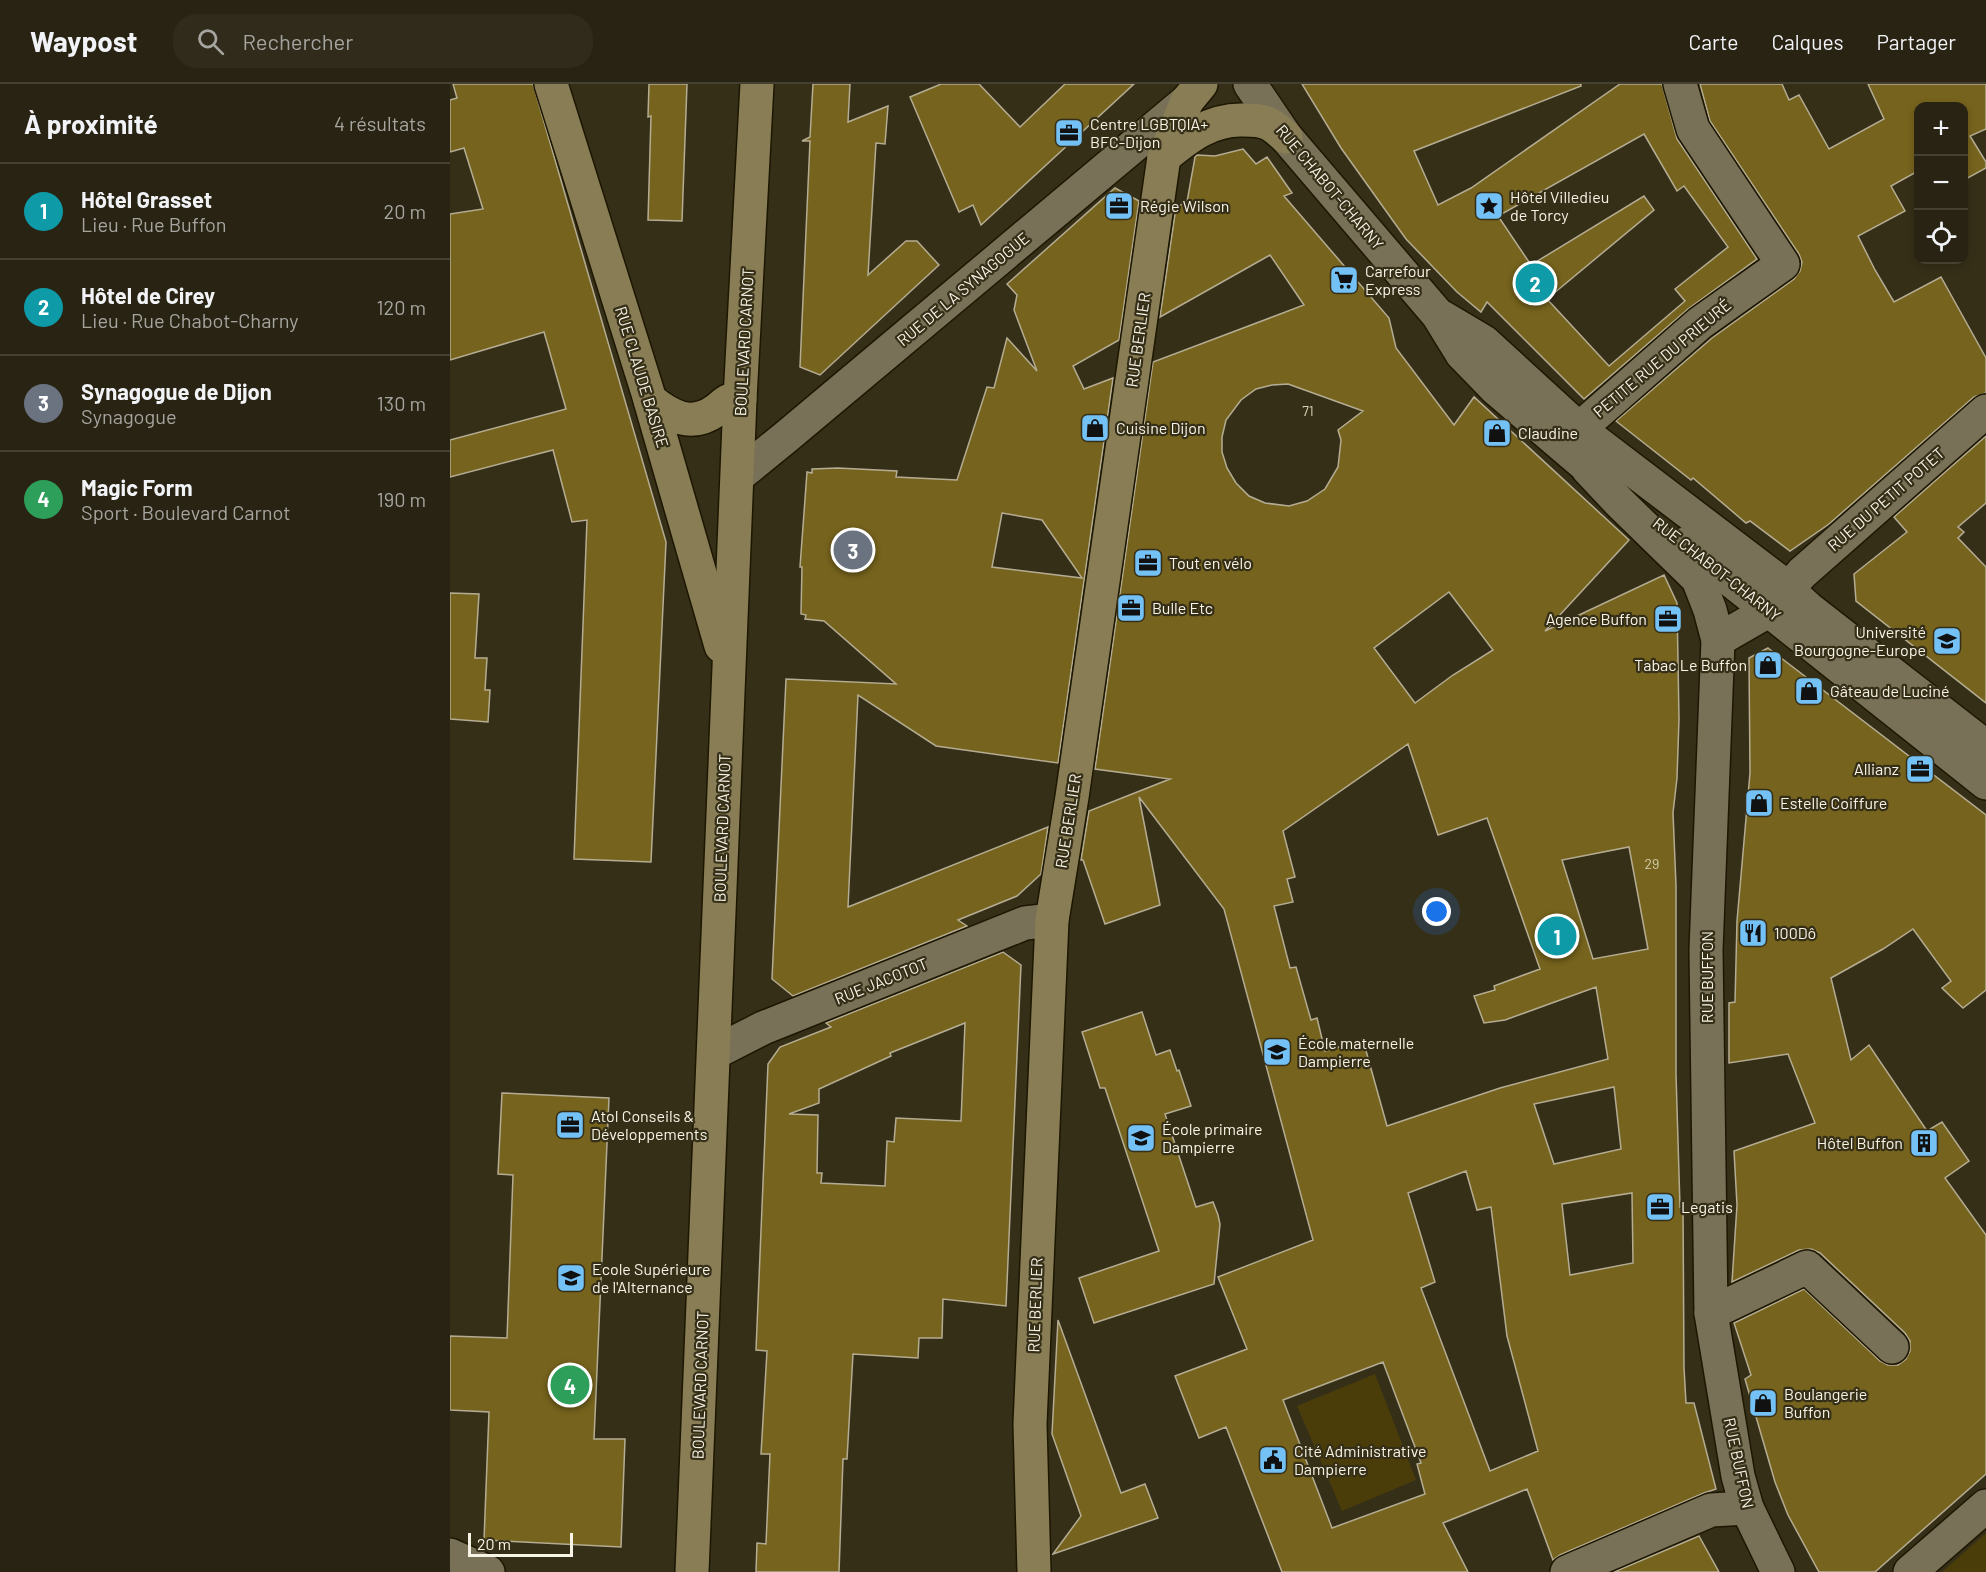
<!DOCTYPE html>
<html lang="fr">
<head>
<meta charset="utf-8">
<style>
	body { margin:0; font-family:Barlow,sans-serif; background:#302b1b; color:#f1f3f6 }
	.controls { position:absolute; right:18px; top:18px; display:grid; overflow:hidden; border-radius:12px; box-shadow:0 3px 9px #0003 }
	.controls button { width:54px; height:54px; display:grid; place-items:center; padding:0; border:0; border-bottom:2px solid #444032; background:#282312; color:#f1f3f6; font:30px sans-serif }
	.scale { position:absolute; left:18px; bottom:15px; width:105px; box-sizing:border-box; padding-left:6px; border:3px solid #f7f3e5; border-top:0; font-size:16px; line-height:21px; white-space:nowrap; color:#f7f3e5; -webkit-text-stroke:4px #362f18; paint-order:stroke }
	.you { position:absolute; left:987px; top:828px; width:21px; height:21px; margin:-15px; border:4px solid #fff; border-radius:50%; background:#1a73e8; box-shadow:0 0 0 9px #1a73e833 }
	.badge { display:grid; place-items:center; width:39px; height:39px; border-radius:50%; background:#73c1f5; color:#fff; font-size:20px; font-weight:700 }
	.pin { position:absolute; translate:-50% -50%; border:3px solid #fff; box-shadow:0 2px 6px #0006 }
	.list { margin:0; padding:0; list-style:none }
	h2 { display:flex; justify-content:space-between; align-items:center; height:78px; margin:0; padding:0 24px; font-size:26px }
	h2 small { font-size:20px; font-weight:400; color:#a5a49f }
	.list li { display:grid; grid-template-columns:39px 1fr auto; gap:18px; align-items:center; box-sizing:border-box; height:96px; padding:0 24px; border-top:2px solid #444032 }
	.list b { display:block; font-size:22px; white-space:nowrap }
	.list p { margin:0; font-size:20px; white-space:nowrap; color:#a5a49f }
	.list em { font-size:20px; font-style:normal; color:#a5a49f }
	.icon { flex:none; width:33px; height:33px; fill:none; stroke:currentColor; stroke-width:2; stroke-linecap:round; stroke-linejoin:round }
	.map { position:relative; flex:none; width:1536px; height:1488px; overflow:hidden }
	header { display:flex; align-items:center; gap:36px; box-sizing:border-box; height:84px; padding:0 30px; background:#282312; border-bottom:2px solid #444032 }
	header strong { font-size:28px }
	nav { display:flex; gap:33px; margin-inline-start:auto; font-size:21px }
	.search { width:420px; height:54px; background:#302b1b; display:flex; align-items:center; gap:15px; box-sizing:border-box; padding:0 21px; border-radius:24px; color:#a5a49f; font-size:22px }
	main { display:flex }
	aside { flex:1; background:#282312 }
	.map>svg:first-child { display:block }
	.green { fill:#4a3d0a }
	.building { fill:#76631d; stroke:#b5ad93; stroke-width:1.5; fill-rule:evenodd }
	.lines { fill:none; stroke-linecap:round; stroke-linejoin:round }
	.street-casing { stroke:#1d1702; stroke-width:36 }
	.secondary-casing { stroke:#1d1702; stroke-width:36 }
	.street { stroke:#787157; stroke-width:33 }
	.secondary { stroke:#887d55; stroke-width:33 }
	.labels { text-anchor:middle; stroke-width:4.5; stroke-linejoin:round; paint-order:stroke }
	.number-label { font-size:14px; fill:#d7cfb3 }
	.poi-label { font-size:16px; fill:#f7f3e5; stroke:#362f18; text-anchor:start }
	.street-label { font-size:16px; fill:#f7f3e5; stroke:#362f18 }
</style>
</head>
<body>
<header>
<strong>Waypost</strong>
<div class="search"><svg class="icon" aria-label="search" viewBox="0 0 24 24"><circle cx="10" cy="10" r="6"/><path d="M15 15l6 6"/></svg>Rechercher</div>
<nav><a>Carte</a><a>Calques</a><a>Partager</a></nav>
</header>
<main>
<aside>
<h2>À proximité<small>4 résultats</small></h2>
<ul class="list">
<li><span class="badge" style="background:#0f9aa8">1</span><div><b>Hôtel Grasset</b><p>Lieu · Rue Buffon</p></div><em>20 m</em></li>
<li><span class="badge" style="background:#0f9aa8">2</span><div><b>Hôtel de Cirey</b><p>Lieu · Rue Chabot-Charny</p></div><em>120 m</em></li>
<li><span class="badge" style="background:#6b7280">3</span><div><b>Synagogue de Dijon</b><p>Synagogue</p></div><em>130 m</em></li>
<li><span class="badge" style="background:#2e9e5b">4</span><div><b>Magic Form</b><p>Sport · Boulevard Carnot</p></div><em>190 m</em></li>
</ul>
</aside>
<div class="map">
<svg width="1536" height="1488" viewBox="0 0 1536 1488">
	<rect width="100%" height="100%" fill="#362f18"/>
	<g class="green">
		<path d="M925,1290L966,1396L892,1427L847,1322Z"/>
		<path d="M1536,1449V1488H1492Z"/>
	</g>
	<g class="building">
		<path d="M3,0H83L216,458L201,778L124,775L137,436L122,438L103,366L0,393V356L116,325L94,248L0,276V130L33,125L14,64L0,68V16L7,14Z"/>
		<path d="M199,0H237L232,137L198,136L201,32L198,33Z"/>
		<path d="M363,0H400L398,38L438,22L435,60L426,59L418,191L456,157H467L489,181L370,291L350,283L360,57H352L360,53Z"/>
		<path d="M491,0H529L570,43L615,0H684L531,141L523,121L509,128L460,13Z"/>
		<path d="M852,0H1131V2L964,67L988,121L1021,104L1170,0H1212L1227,55L1307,175L1238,225L1134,315L1037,218L1031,228L1007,208L956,155L891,64ZM1194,50L1227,107L1234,102L1278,163L1225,205L1235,217L1159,282L1097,215L1204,126L1194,112L1081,181L1048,132Z"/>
		<path d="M1250,0H1332L1339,16L1349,11L1379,65L1434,35L1418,0H1536V45L1520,52L1536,78V84L1514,96V22H1468V87L1441,102L1455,127L1408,152L1425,186L1444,218L1491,193L1536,274V309L1524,313L1379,440L1340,467L1300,437L1296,439L1243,394L1241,396L1166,337L1262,254L1344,195L1350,187L1352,178L1349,170L1260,37Z"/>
		<path d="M793,65L806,80L817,73L842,109L834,112L939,234L946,264L1004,341L1024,313L1179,456L1095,547L1214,491L1227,519L1229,635L1227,694L1223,729L1226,801V990L1230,1123H1233L1234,1284L1236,1319H1244L1266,1405L1254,1409L1110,1471L1103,1476L1077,1405L993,1439L1018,1488H832L776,1343L749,1354L725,1292L797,1265L768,1193L863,1156L774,825L689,713L710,821L655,840L633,776H631L639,727L720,695L645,685L703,278L854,221L820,171L710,233L726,123L737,118L745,73L747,71L765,72ZM838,300L913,327L888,346L891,356L888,383L875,405L857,417L839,422L815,419L799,412L786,399L777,384L772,368V353L776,336L791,316L806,305L822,301ZM999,508L1043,566L1003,591L965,619L924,564ZM958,660L988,751L1037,734L1090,885L1044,902L1045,906L1024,912L1034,939L1055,936L1146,903L1158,975L1050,1004L937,1042L913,956L875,967L867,934L861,936L846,883L840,884L824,822L843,818L837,795L845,793L833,747ZM1179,763L1198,865L1143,875L1112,776ZM1164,1003L1171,1065L1104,1080L1084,1020ZM1016,1087L1027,1126L1041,1123L1057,1252L1088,1367L1040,1387L971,1204L985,1198L958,1109ZM1182,1109L1183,1179L1120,1191L1112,1120ZM933,1278L971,1379L967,1380L975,1410L882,1444L833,1316Z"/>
		<path d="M665,104L689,117L669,256L623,282L634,305L663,294L608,679L486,662L408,611L398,823L598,743L591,790L567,812L508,836L517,842L343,912L322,895L336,595L446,600L374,537L355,535L356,531L351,530L352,483H350L357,388L362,389V385L388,384L447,387L446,393L507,396L537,303L544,304L557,254L587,287L564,226L567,211L557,200ZM552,429L592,436L632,494L542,483Z"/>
		<path d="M1536,352V419L1508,443L1514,448L1508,454L1536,483V619L1406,517L1404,490L1457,448L1444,433Z"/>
		<path d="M0,509L29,510L25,574H37L35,606H40L38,638L0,635Z"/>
		<path d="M1318,564L1536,731V906L1513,924L1492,904L1501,897L1463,845L1433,865L1381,894L1401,976L1419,961L1477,1047L1492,1038L1519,1077L1495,1094L1536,1151V1390L1425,1488H1369L1338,1431L1325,1398L1295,1295L1301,1291L1284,1239L1354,1205L1430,1277L1438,1281H1448L1456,1275L1460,1267V1257L1455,1249L1370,1169L1361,1165L1349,1166L1282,1198L1287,1121L1284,1067L1365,1039L1338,970L1279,979V919L1285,918L1287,837L1300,689L1299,574Z"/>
		<path d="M553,868L571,881L556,1222L493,1215L492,1254H469L468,1274L403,1270L397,1375H393L389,1488H306L307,1459L316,1460L320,1370H311L317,1267L306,1266L318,980L330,963L381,943L376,939ZM515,939L511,1037L446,1034L444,1058L437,1057L435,1102L371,1099L372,1089H367L368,1031L339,1030L369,1019V1005L441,972L440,969Z"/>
		<path d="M692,928L706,971L720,966L727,987L729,986L741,1022L715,1030L746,1123L763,1118L768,1131L770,1140L764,1200L644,1239L629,1194L709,1167L655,1004H650L632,948Z"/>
		<path d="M52,1009L159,1014L144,1355H175L171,1463L34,1456L39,1328L0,1326V1252L57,1254L63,1091L48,1090Z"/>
		<path d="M608,1236L671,1409L695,1400L708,1434L603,1470L631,1432L602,1350Z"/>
		<path d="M1249,1452L1269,1488H1164Z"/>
	</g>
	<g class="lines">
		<g class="street-casing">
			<g id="street">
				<path d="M800,0L836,53L988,231L1012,270L1046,305L1154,397"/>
				<path d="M992,233L1034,258L1129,345L1326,495L1359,525L1536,663"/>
				<path d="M1129,345L1250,239L1333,180L1243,45L1230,0"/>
				<path d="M1138,385L1170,419L1248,495L1260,526L1268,556L1256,866L1261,1229L1288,1392L1297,1424L1328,1488"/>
				<path d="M288,392L336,353L737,17"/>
				<path d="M1235,460L1536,699"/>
				<path d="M1268,556L1320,526L1352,489L1536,327"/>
				<path d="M264,969L313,944L575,839L602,836"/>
				<path d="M1261,1229L1357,1183L1442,1263"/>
				<path d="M0,1471L38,1488"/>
				<path d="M1117,1488L1261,1426L1297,1424"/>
				<path d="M1460,1488L1536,1422"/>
			</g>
		</g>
		<g class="secondary-casing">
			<g id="secondary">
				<path d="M101,0L197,306L271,562"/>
				<path d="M714,73C738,53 761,35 793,36C802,36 813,36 821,41C826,44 831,49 836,53"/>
				<path d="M200,316C220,332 241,344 265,327C276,319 276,315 290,315"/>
				<path d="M242,1488L290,315L307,0"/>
				<path d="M584,1488L580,1340L602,836L622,713L714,73L737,17L751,0"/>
			</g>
		</g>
		<use href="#street" class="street"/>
		<use href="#secondary" class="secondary"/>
	</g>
	<defs>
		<g id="office-square" transform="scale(1.5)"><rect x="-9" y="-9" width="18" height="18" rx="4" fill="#73c1f5" stroke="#362f18"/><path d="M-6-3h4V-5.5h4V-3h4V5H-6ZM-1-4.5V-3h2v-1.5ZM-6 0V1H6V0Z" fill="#111"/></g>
		<g id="sight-square" transform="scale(1.5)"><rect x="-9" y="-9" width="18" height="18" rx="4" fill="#73c1f5" stroke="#362f18"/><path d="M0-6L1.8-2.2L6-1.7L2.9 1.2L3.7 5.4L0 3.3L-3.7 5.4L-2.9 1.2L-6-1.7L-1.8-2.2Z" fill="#111"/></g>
		<g id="supermarket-square" transform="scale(1.5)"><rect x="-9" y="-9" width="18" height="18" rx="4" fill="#73c1f5" stroke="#362f18"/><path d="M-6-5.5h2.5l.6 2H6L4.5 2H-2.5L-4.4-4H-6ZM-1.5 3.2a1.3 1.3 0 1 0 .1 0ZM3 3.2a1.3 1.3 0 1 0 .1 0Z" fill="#111"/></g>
		<g id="shop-square" transform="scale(1.5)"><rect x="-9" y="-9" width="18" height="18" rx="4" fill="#73c1f5" stroke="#362f18"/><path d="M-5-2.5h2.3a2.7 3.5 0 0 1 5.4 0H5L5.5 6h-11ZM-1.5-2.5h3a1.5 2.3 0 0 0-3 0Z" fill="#111"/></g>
		<g id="university-square" transform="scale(1.5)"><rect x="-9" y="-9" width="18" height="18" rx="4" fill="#73c1f5" stroke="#362f18"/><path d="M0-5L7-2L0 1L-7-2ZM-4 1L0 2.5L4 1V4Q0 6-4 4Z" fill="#111"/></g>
		<g id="restaurant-square" transform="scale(1.5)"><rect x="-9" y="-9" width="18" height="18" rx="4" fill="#73c1f5" stroke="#362f18"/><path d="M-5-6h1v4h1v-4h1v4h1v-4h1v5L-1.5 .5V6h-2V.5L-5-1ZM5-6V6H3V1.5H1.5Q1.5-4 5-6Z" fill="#111"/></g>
		<g id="school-square" transform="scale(1.5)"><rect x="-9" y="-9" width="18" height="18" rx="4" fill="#73c1f5" stroke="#362f18"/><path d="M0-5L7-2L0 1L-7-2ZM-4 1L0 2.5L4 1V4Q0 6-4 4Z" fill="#111"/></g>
		<g id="building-square" transform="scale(1.5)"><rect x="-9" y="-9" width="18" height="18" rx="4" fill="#73c1f5" stroke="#362f18"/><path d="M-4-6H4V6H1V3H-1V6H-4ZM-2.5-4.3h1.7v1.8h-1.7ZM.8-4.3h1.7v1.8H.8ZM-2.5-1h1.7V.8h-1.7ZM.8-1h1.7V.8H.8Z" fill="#111"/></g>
		<g id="civic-square" transform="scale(1.5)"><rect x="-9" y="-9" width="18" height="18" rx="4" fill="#73c1f5" stroke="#362f18"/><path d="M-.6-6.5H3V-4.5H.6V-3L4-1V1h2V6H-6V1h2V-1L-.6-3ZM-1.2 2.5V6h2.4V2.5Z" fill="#111"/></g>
	</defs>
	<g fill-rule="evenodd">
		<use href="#office-square" x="619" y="49"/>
		<use href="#office-square" x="669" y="122"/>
		<use href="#sight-square" x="1039" y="122"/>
		<use href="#supermarket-square" x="894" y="196"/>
		<use href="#shop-square" x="645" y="344"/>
		<use href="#shop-square" x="1047" y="349"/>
		<use href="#office-square" x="698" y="479"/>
		<use href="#office-square" x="681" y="524"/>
		<use href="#office-square" x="1218" y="535"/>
		<use href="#university-square" x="1497" y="557"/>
		<use href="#shop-square" x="1318" y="581"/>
		<use href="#shop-square" x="1359" y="607"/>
		<use href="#office-square" x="1470" y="685"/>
		<use href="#shop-square" x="1309" y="719"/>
		<use href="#restaurant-square" x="1303" y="849"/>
		<use href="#school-square" x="827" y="968"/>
		<use href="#office-square" x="120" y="1041"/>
		<use href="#school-square" x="691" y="1054"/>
		<use href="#building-square" x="1474" y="1059"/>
		<use href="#office-square" x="1210" y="1123"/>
		<use href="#university-square" x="121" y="1194"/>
		<use href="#shop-square" x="1313" y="1319"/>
		<use href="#civic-square" x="823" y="1376"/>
	</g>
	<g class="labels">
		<g class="number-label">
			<text x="858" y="332">71</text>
			<text x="1202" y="785">29</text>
		</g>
		<g class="poi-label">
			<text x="640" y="46">Centre LGBTQIA+<tspan x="640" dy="18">BFC-Dijon</tspan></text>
			<text x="1060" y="119">Hôtel Villedieu<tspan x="1060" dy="18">de Torcy</tspan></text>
			<text x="690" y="128">Régie Wilson</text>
			<text x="915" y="193">Carrefour<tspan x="915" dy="18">Express</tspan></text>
			<text x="666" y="350">Cuisine Dijon</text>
			<text x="1068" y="355">Claudine</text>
			<text x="719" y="485">Tout en vélo</text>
			<text x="702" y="530">Bulle Etc</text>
			<text x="1197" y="541" text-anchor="end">Agence Buffon</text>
			<text x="1476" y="554" text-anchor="end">Université<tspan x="1476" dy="18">Bourgogne-Europe</tspan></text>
			<text x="1297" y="587" text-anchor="end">Tabac Le Buffon</text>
			<text x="1380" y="613">Gâteau de Luciné</text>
			<text x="1449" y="691" text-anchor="end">Allianz</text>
			<text x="1330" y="725">Estelle Coiffure</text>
			<text x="1324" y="855">100Dô</text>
			<text x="848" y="965">École maternelle<tspan x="848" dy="18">Dampierre</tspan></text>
			<text x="141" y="1038">Atol Conseils &amp;<tspan x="141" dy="18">Développements</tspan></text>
			<text x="712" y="1051">École primaire<tspan x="712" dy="18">Dampierre</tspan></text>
			<text x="1453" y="1065" text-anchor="end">Hôtel Buffon</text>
			<text x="1231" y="1129">Legatis</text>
			<text x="142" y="1191">Ecole Supérieure<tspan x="142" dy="18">de l'Alternance</tspan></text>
			<text x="1334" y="1316">Boulangerie<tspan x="1334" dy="18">Buffon</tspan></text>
			<text x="844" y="1373">Cité Administrative<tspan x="844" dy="18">Dampierre</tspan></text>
		</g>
		<g class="street-label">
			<text transform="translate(880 103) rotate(50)" y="6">RUE CHABOT-CHARNY</text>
			<text transform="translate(513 205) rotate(-40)" y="6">RUE DE LA SYNAGOGUE</text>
			<text transform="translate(688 256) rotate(-82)" y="6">RUE BERLIER</text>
			<text transform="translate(294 258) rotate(-87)" y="6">BOULEVARD CARNOT</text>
			<text transform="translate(1212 274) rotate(-40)" y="6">PETITE RUE DU PRIEURÉ</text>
			<text transform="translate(192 293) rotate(73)" y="6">RUE CLAUDE BASIRE</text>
			<text transform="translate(1436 415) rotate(-41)" y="6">RUE DU PETIT POTET</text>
			<text transform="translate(1267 485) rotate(38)" y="6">RUE CHABOT-CHARNY</text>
			<text transform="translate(618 737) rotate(-81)" y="6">RUE BERLIER</text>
			<text transform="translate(272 744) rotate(-88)" y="6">BOULEVARD CARNOT</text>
			<text transform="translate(1257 893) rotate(-90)" y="6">RUE BUFFON</text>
			<text transform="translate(431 897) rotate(-22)" y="6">RUE JACOTOT</text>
			<text transform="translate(585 1221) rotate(-88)" y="6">RUE BERLIER</text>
			<text transform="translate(250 1301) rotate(-88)" y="6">BOULEVARD CARNOT</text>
			<text transform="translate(1289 1379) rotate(78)" y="6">RUE BUFFON</text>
		</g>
	</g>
</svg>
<div class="controls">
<button>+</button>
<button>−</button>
<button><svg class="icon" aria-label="locate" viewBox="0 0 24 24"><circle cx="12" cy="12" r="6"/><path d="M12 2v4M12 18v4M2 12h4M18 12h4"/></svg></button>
</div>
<div class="scale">20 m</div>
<div class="you"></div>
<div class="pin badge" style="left:1107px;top:852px;background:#0f9aa8">1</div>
<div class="pin badge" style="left:1085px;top:199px;background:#0f9aa8">2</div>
<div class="pin badge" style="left:403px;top:466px;background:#6b7280">3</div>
<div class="pin badge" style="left:120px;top:1301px;background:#2e9e5b">4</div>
</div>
</main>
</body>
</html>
